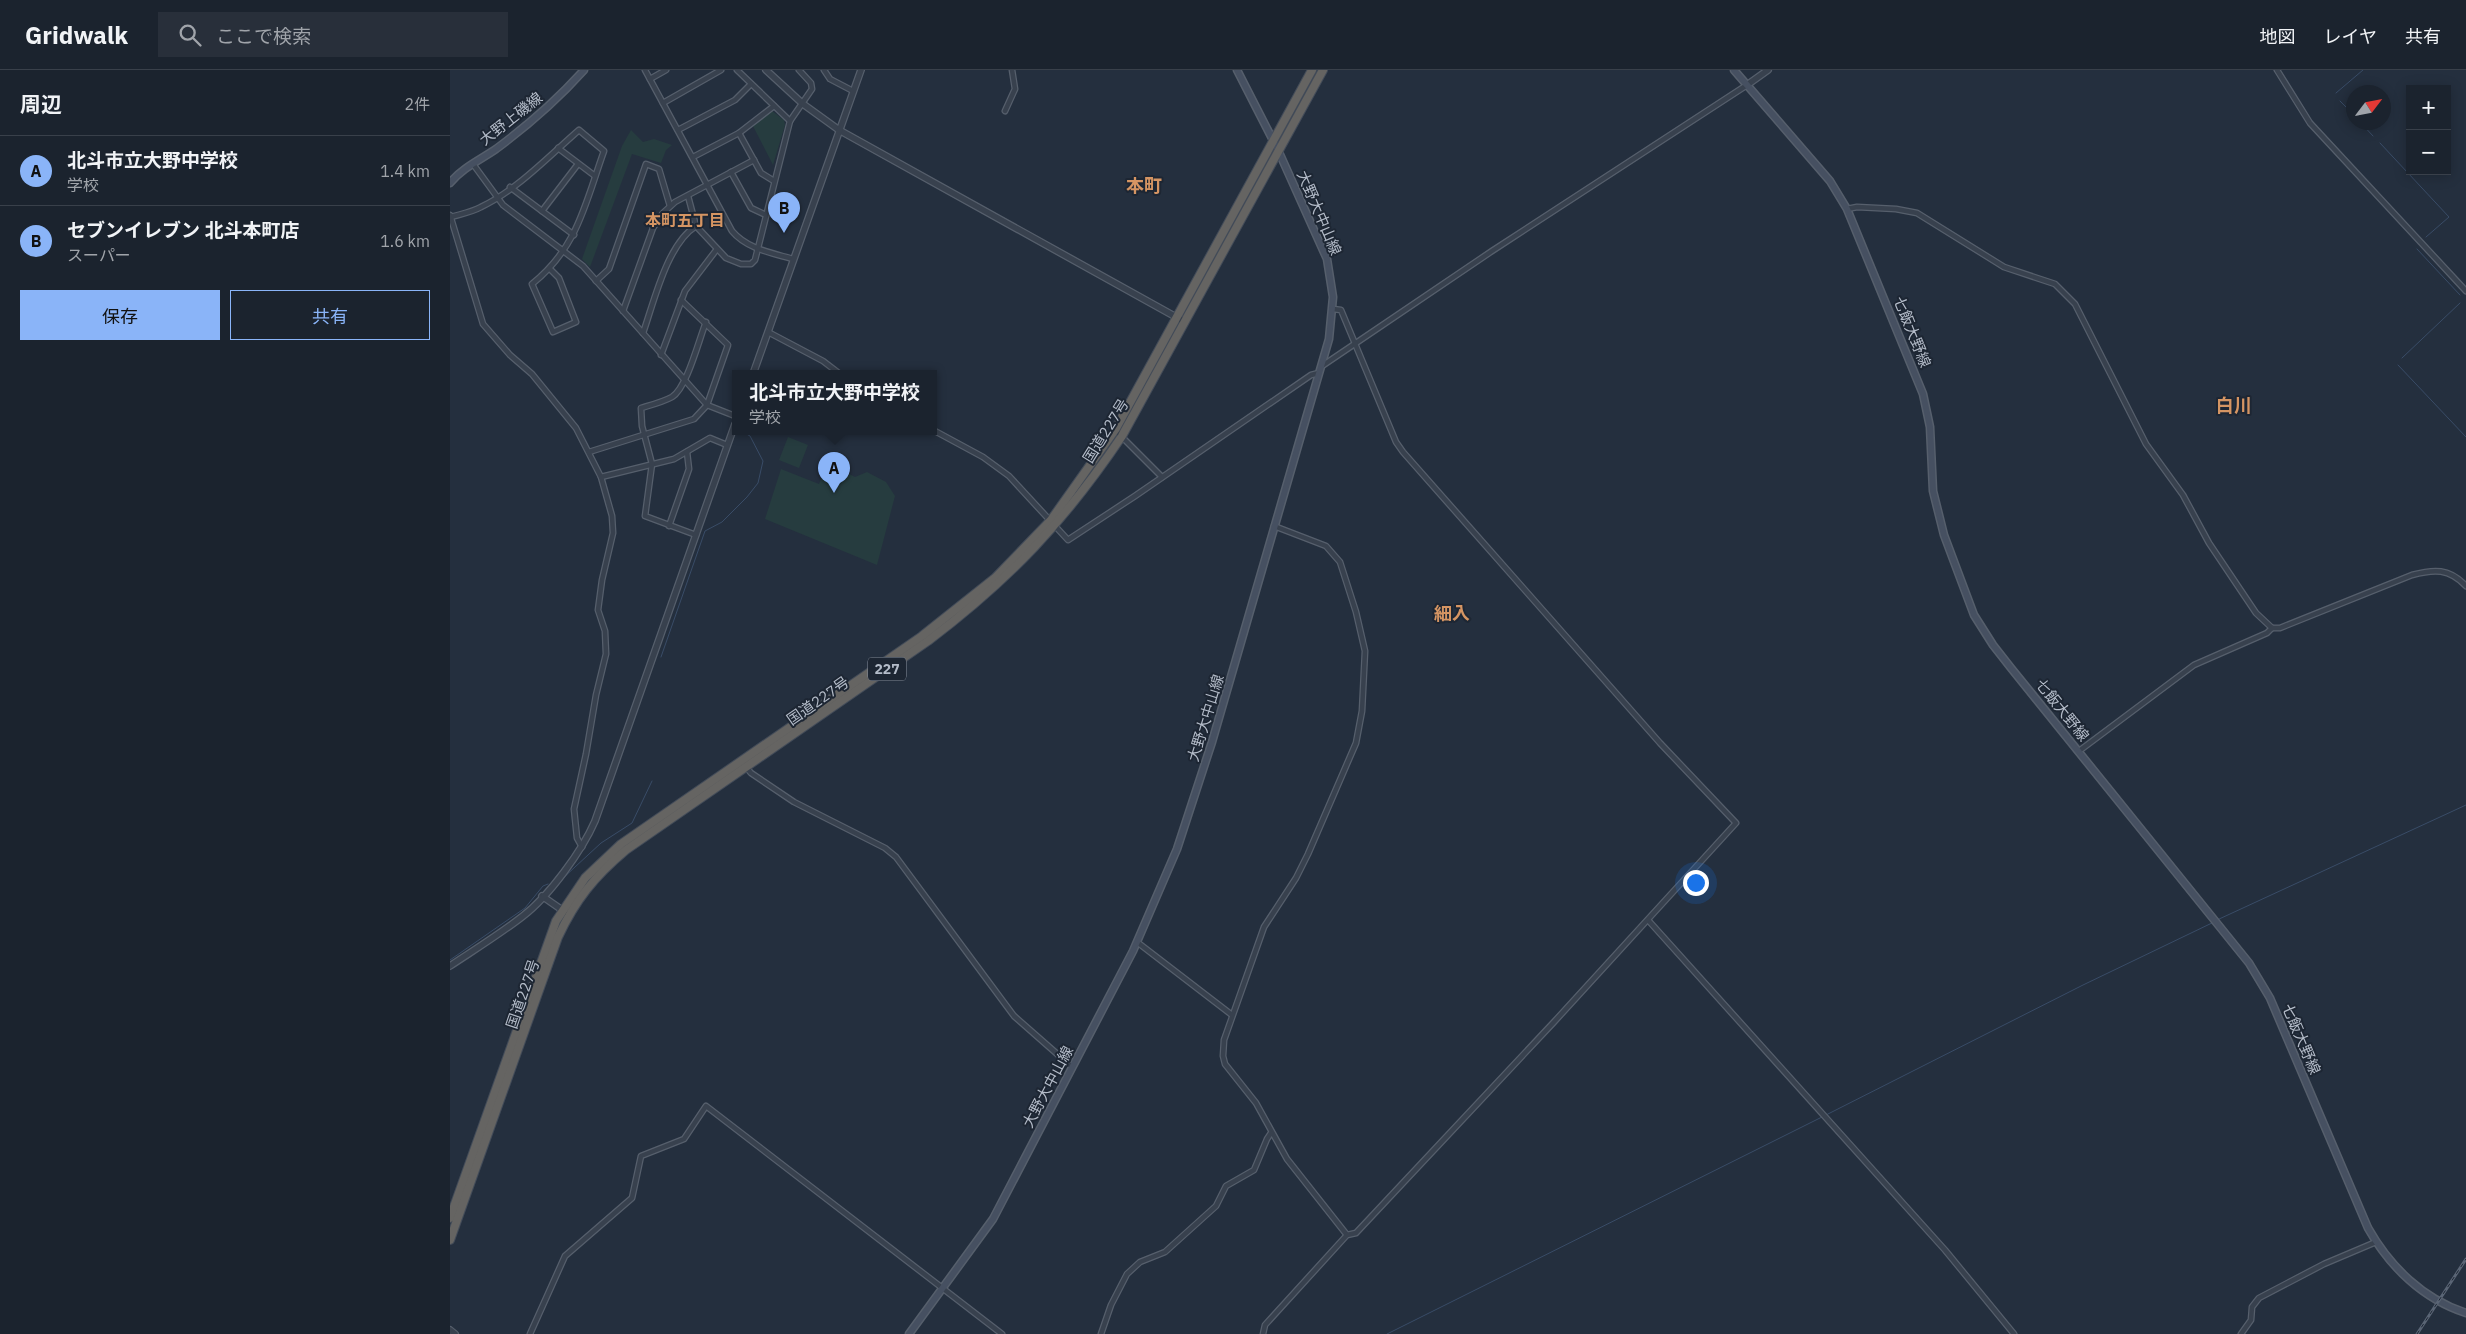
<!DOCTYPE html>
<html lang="ja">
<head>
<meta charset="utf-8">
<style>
	body { margin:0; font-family:"IBM Plex Sans","Noto Sans JP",sans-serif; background:#282f3a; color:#f1f3f6 }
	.controls { position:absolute; right:15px; top:15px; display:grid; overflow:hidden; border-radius:0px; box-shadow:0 2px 12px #0003 }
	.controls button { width:45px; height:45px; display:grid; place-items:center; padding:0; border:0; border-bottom:1px solid #39404a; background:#1b232e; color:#f1f3f6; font:25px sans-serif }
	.compass { position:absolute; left:1896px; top:15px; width:45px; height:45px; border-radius:50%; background:#1b232e; box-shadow:0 2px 12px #0003; rotate:58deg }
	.you { position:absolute; left:1245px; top:812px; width:18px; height:18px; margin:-12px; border:4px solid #fff; border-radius:50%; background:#1a73e8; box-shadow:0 0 0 8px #1a73e833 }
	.badge { display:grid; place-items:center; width:32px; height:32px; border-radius:50%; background:#8ab4f8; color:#111; font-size:16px; font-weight:700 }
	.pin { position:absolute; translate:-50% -41px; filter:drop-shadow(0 1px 2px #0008) }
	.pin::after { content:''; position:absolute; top:26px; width:18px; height:15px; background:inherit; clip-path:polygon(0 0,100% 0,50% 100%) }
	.popup { position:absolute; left:282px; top:300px; width:205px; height:65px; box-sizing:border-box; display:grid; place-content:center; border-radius:0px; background:#1b232e; filter:drop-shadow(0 1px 4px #0005); font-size:16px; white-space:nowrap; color:#a0a4aa }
	.popup b { font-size:19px; color:#f1f3f6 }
	.popup::after { content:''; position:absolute; left:50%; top:100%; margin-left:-10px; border:10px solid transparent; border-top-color:#1b232e }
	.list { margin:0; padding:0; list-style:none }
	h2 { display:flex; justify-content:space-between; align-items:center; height:65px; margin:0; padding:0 20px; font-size:21px }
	h2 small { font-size:16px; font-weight:400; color:#a0a4aa }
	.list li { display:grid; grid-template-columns:32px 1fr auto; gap:15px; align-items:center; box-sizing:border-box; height:70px; padding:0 20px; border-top:1px solid #39404a }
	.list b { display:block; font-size:19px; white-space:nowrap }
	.list p { margin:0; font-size:16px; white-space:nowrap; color:#a0a4aa }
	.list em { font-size:16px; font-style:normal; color:#a0a4aa }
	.actions { display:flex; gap:10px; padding:15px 20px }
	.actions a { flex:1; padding:11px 0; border:1px solid #8ab4f8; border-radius:0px; text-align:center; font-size:18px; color:#8ab4f8 }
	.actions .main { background:#8ab4f8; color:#111 }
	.icon { flex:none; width:28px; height:28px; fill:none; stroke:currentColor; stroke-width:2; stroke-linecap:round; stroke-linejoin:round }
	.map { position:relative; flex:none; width:2016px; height:1264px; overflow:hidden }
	header { display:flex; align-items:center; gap:30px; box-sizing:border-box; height:70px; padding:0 25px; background:#1b232e; border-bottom:1px solid #39404a }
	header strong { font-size:24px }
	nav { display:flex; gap:28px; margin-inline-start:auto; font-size:18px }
	.search { width:350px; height:45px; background:#282f3a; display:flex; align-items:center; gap:12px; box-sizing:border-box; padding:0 18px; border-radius:0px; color:#a0a4aa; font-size:19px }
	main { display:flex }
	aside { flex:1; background:#1b232e }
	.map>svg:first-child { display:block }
	.green { fill:#263c3f }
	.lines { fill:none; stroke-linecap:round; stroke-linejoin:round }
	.stream { stroke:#394c67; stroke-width:1 }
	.minor-casing { stroke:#565f6c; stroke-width:7 }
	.tertiary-casing { stroke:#565f6c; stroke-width:8 }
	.secondary-casing { stroke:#565f6c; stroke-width:9 }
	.trunk-casing { stroke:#434c59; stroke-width:10 }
	.minor { stroke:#38414e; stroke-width:4.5 }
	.tertiary { stroke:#38414e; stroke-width:5.5 }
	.secondary { stroke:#465061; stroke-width:6 }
	.trunk { stroke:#656462; stroke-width:8 }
	.rail-casing { stroke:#5a6575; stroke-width:3 }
	.rail { stroke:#1d2633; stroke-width:1; stroke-dasharray:4; stroke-linecap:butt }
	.labels { text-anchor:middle; stroke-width:4; stroke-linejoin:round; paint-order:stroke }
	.shield { fill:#1d2633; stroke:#878f9c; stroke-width:1 }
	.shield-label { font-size:14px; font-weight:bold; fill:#b4bcc9 }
	.street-label { font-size:15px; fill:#b4bcc9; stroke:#1d2633 }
	.neighbourhood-label { font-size:16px; font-weight:bold; fill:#d59563; stroke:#1d2633 }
	.quarter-label { font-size:18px; font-weight:bold; fill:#d59563; stroke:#1d2633 }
</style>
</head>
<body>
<header>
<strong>Gridwalk</strong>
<div class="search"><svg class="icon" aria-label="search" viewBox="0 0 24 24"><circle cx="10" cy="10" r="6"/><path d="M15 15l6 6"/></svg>ここで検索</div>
<nav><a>地図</a><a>レイヤ</a><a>共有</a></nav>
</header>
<main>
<aside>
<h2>周辺<small>2件</small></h2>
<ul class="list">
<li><span class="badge">A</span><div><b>北斗市立大野中学校</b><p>学校</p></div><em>1.4 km</em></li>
<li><span class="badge">B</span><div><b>セブンイレブン 北斗本町店</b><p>スーパー</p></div><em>1.6 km</em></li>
</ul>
<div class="actions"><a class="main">保存</a><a>共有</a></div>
</aside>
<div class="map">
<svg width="2016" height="1264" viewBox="0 0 2016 1264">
	<rect width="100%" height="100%" fill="#242f3e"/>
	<g class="green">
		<path d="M322,41L334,50L335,55L323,95L303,56Z"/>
		<path d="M181,60L193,72L204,69L222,75L216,80L211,93L182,84L140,197L132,189L172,76Z"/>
		<path d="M338,367L358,375L349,398L329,390Z"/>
		<path d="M378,393L405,407L417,402L436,412L445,426L427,495L315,449L331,399L369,414Z"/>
	</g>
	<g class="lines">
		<g class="stream">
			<path d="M1886,23L1913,0"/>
			<path d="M1890,31L1904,45"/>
			<path d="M1910,52L1923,66"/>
			<path d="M1930,73L1999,147L1976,167"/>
			<path d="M1967,179L2010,225"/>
			<path d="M1952,288L2010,233"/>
			<path d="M1948,295L2016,367"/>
			<path d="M211,587L255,461L272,452L297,427L308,413L313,391L300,366L293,362"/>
			<path d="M112,809L151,773L182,753L202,711"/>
			<path d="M1767,850L2016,735"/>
			<path d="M0,890L75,838L93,816L98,814"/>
			<path d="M1376,1045L1633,915L1764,852"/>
			<path d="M937,1264L1372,1047"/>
		</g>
		<g class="minor-casing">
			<g id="minor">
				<path d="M195,0L282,161C297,179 322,183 343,189"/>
				<path d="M287,0L340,51"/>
				<path d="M374,0L380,9L403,21"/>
				<path d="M1827,0L1860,53L2016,221"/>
				<path d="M200,9L216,0"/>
				<path d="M213,33L271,0"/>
				<path d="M555,41L565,19L562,0"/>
				<path d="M228,60L285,30L301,14"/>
				<path d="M289,63L311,103L324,111"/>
				<path d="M108,78L145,106"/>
				<path d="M243,87L289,63L324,36"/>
				<path d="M23,94L53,135L133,196L257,335L285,346"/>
				<path d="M281,102L301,138L316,145"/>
				<path d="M60,117L124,165"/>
				<path d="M238,126L246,156L276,188L291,194H301L305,190L340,51L362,19L361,13L349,0"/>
				<path d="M1397,139L1407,137L1446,139L1467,143L1554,197L1605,214L1625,234L1696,374L1733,425L1759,473L1806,543L1822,558"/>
				<path d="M92,141L128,94"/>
				<path d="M0,145L33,254L60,285L82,304L126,358L151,407L162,446L163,463L152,510L148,540L155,561L156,584L146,625L136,684L124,739L127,768L132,777"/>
				<path d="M1,147C11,144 22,142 31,137C67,120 98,87 129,60L154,81C135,134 128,177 82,214L103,262L126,252L109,208L100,199"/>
				<path d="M146,211L159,199L196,94L209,99L220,136"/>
				<path d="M173,241L203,158L213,143L225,132L304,90"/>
				<path d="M318,262L373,291L390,304"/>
				<path d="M193,263C204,232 217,174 246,156"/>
				<path d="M211,285L235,221L267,179"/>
				<path d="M872,296L1042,181L1297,15"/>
				<path d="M483,360L533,387L559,406L618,470L685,426L861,305L869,303"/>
				<path d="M665,360L712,407"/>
				<path d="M139,382L244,349L257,335L278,275L231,230"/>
				<path d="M151,407L224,389L260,368L277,375"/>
				<path d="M219,456L239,399L237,382"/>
				<path d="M824,456L876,476L890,492L906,542L915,581L912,641L906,673L858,784L846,808L814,857L774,970L773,986L775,994L806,1033L837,1089L897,1165"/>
				<path d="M246,465L195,446L202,394L192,356L191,338C201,335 213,332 222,327C237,318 249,269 256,252"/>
				<path d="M1629,681L1744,595L1817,563L1822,558H1830L1962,505C1984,499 1999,498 2016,516"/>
				<path d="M295,696L301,703L344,732L435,778L446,787L564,946L622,997"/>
				<path d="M1198,850L1495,1180L1564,1264"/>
				<path d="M687,872L782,945"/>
				<path d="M80,1264L115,1186L182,1128L191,1086L234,1069L256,1036L552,1264"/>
				<path d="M651,1264L661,1235L677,1204L690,1192L715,1182L766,1136L776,1116L804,1100L817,1069L821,1063"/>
				<path d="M813,1264L815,1255L897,1165L906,1163L1104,952L1286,753L1210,673L953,382L946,372L891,240L883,239"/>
				<path d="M1791,1264L1801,1250L1802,1237L1809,1228L1874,1194L1926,1172"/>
			</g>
		</g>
		<g class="tertiary-casing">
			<g id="tertiary">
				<path d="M316,0L353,34L389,60L735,252"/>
				<path d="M1297,15L1318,0"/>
				<path d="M303,304L411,0"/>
				<path d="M92,826L115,842"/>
				<path d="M0,896C24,880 50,864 73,846C99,826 132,781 145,751L285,354"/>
				<path d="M0,1260L5,1264"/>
			</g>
		</g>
		<g class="secondary-casing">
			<g id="secondary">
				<path d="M1284,0L1380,111L1397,139L1473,324L1480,357L1483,421L1494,465L1524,545L1543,575L1561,598L1799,893L1820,928L1918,1158C1940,1197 1973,1229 2016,1243"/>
				<path d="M0,113C12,98 30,90 46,79C77,56 108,29 134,0"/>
				<path d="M459,1264L543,1149L683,881L727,779L762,672L879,269L883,227L877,189L828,80L787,0"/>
			</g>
		</g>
		<g class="trunk-casing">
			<g id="trunk">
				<path d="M0,1148L106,851L135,808L171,774L472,566L545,508L601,450L665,360L862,0"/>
				<path d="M0,1170L108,867C126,829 144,807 176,780L478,571C560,509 614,452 672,366L873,0"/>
			</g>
		</g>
		<use href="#minor" class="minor"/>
		<use href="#tertiary" class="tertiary"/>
		<use href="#secondary" class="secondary"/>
		<use href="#trunk" class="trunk"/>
		<g class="rail-casing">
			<path id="rail" d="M1967,1264L2016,1189"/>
		</g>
		<use href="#rail" class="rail"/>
	</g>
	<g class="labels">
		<rect class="shield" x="418" y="587.5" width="38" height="23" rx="4"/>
		<g class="shield-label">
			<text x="437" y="604">227</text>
		</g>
		<g class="street-label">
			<text transform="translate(61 49) rotate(-38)" y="5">大野上磯線</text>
			<text transform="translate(869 143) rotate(67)" y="5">大野大中山線</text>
			<text transform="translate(1462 262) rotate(68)" y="5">七飯大野線</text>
			<text transform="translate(656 361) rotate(-58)" y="5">国道227号</text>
			<text transform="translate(368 631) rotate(-35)" y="5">国道227号</text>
			<text transform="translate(1612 640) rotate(51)" y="5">七飯大野線</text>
			<text transform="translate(756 648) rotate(-73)" y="5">大野大中山線</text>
			<text transform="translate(73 924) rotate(-71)" y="5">国道227号</text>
			<text transform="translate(1851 969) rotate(67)" y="5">七飯大野線</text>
			<text transform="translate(598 1017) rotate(-62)" y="5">大野大中山線</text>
		</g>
		<g class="neighbourhood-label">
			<text x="235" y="156">本町五丁目</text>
		</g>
		<g class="quarter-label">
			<text x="694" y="122">本町</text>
			<text x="1784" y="342">白川</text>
			<text x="1002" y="550">細入</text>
		</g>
	</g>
</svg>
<div class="controls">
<button>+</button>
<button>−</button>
</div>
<svg class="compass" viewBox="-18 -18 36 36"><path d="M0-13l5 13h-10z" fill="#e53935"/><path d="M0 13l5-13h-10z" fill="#a0a4aa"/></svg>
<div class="you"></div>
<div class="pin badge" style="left:384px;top:423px">A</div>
<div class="popup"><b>北斗市立大野中学校</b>学校</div>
<div class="pin badge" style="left:334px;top:163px">B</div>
</div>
</main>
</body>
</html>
